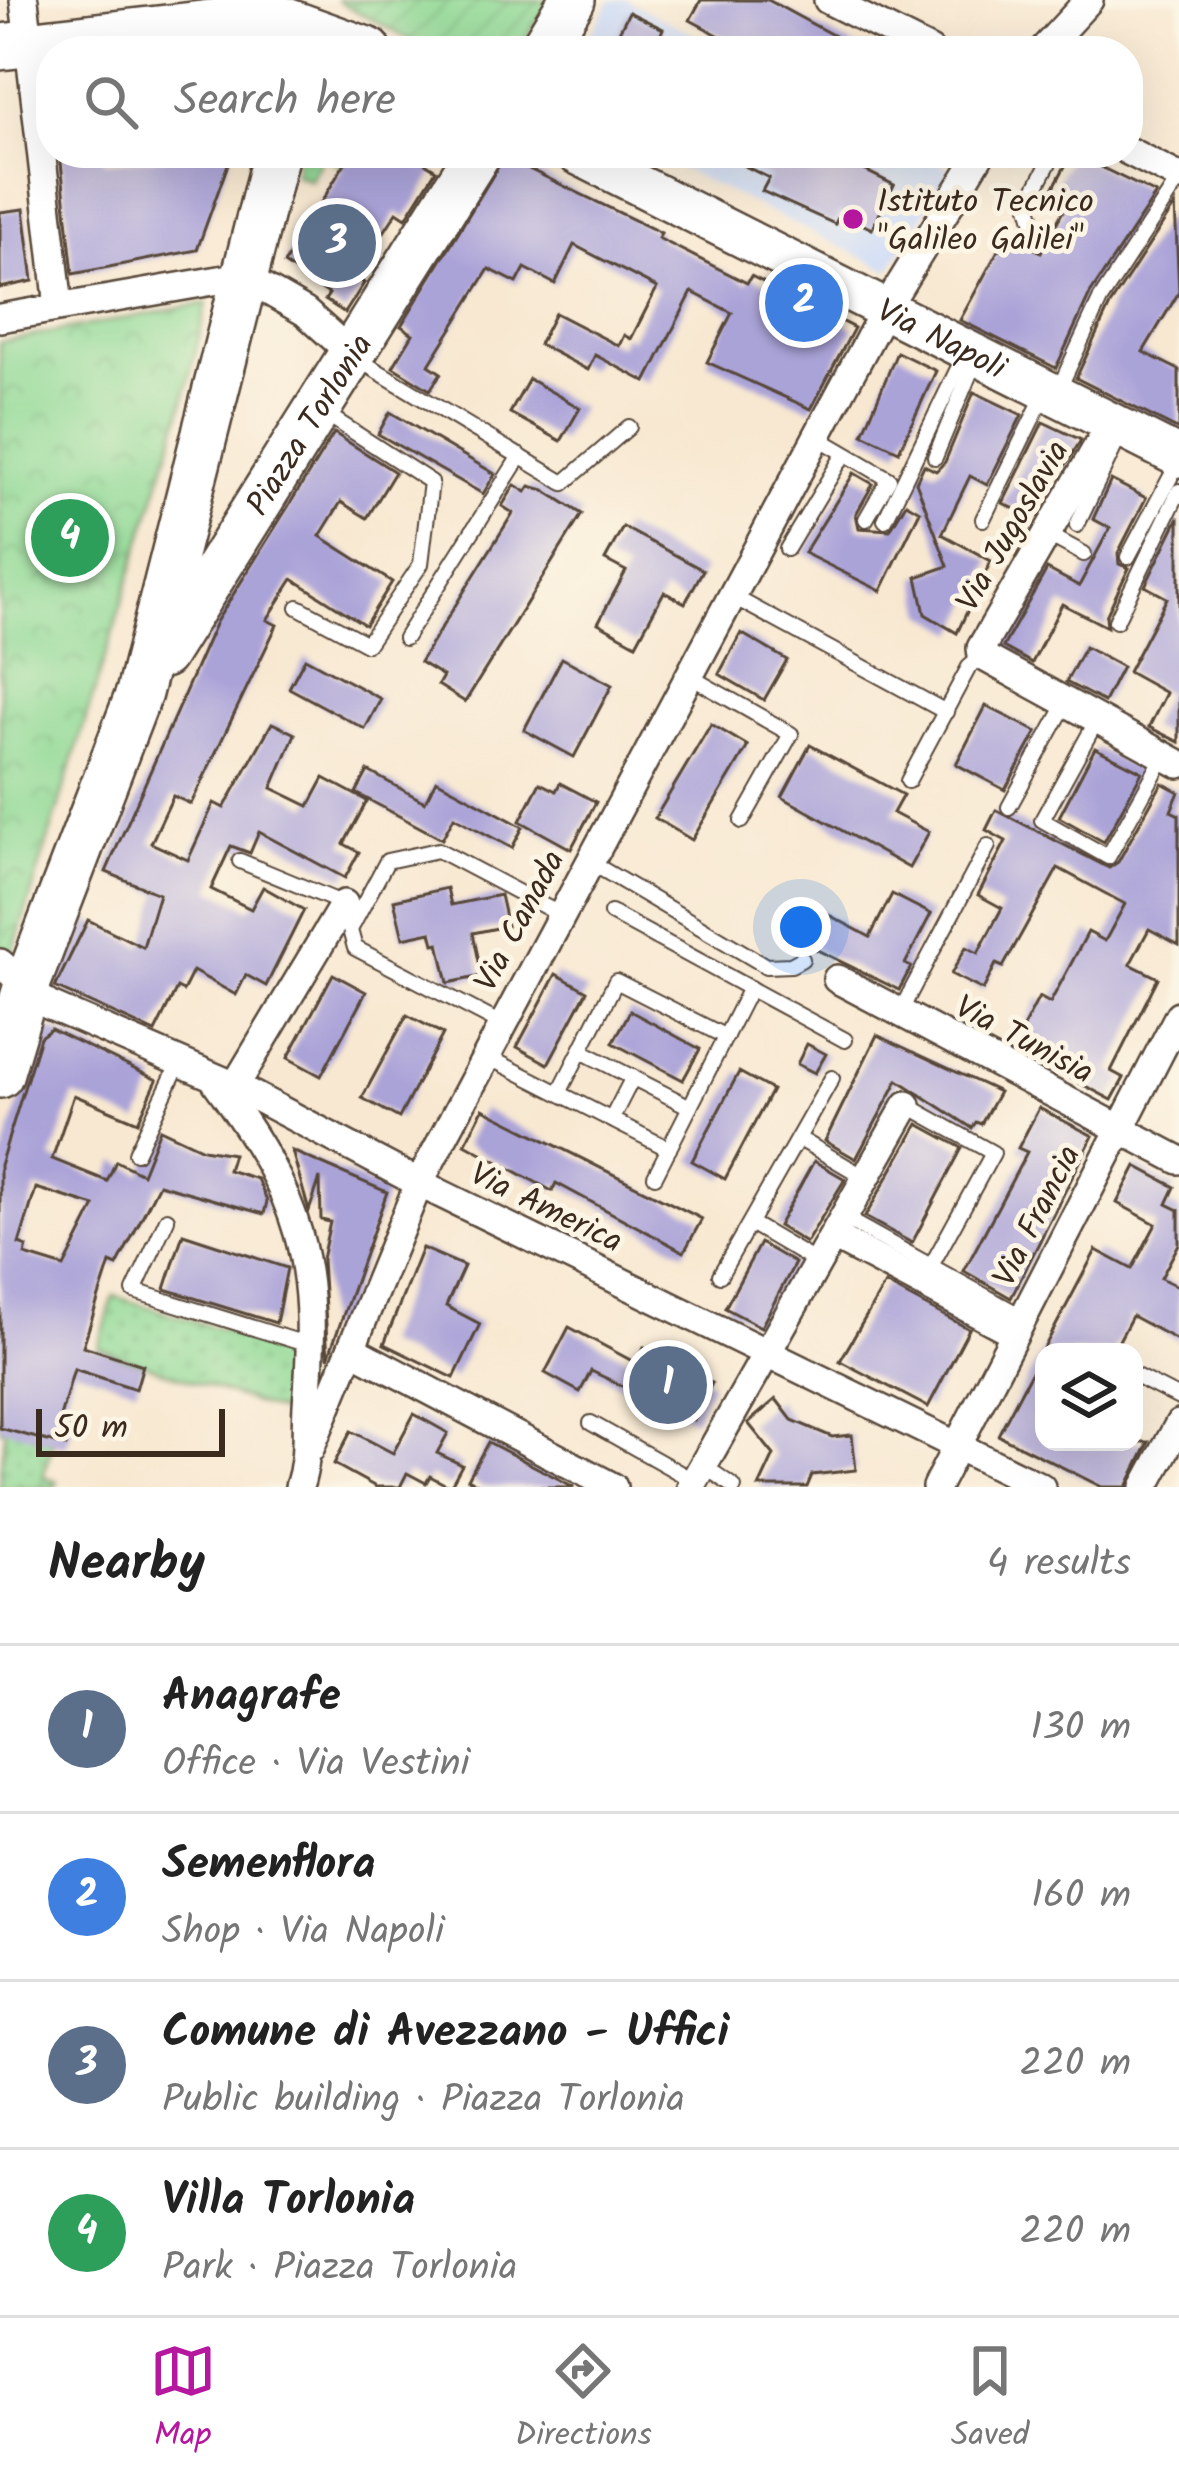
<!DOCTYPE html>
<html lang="en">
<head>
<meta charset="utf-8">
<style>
	body { margin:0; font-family:Kalam,sans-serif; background:#f2f2f2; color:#222 }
	.controls { position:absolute; right:36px; bottom:36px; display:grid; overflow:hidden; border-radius:24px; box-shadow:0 12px 48px #0002 }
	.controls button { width:108px; height:108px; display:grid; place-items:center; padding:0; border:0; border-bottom:3px solid #e0e0e0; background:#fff; color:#222; font:60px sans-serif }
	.scale { position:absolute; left:36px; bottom:30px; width:189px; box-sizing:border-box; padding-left:12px; border:6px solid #3b2a1e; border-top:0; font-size:33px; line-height:42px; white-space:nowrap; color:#3b2a1e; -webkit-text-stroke:9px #fcf5e5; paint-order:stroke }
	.you { position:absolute; left:801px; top:927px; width:42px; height:42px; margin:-30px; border:9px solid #fff; border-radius:50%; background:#1a73e8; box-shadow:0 0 0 18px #1a73e833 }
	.badge { display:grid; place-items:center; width:78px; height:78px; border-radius:50%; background:#b5179e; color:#fff; font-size:39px; font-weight:700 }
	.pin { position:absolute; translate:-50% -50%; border:6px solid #fff; box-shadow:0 3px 12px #0006 }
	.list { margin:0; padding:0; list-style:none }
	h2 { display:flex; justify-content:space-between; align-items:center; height:156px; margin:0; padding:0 48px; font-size:51px }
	h2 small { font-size:39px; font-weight:400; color:#767676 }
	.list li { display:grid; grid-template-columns:78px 1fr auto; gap:36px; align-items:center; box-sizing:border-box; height:168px; padding:0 48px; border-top:3px solid #e0e0e0 }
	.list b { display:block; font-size:45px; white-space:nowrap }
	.list p { margin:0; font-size:39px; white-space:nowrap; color:#767676 }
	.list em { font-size:39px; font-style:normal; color:#767676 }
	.icon { flex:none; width:66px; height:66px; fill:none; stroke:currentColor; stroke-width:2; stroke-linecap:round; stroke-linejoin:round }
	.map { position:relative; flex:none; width:1179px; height:1487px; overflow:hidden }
	.search { position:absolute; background:#fff; box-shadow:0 12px 48px #0002; left:36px; right:36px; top:36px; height:132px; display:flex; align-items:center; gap:30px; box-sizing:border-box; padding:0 42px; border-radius:48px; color:#767676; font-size:45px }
	.sheet { height:828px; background:#fff }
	nav { display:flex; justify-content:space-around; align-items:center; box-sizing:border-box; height:168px; border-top:3px solid #e0e0e0; background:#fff; font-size:33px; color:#767676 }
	nav a { display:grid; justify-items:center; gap:6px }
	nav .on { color:#b5179e }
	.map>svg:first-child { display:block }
	.built { fill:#ccdbf9 }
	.grass { fill:url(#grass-dots); stroke:#65825a; stroke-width:3 }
	.park { fill:url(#park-crowns); stroke:#65825a; stroke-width:3 }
	.garden { fill:url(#garden-furrows); stroke:#65825a; stroke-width:3 }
	.building { fill:#aaa3d8; fill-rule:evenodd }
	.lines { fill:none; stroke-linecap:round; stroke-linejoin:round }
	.service-casing { stroke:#574639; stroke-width:18 }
	.minor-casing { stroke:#574639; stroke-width:32 }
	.secondary-casing { stroke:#574639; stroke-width:44 }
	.primary-casing { stroke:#574639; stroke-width:50 }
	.service { stroke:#fff; stroke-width:14 }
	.minor { stroke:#fff; stroke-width:27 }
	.secondary { stroke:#fff; stroke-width:39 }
	.primary { stroke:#fff; stroke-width:45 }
	.poi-dot { fill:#b5179e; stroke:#fcf5e5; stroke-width:4.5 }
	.labels { text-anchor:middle; stroke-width:10; stroke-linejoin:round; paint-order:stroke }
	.poi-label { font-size:33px; fill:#3b2a1e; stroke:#fcf5e5; text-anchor:start }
	.street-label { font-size:33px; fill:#3b2a1e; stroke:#fcf5e5 }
</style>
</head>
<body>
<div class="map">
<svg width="1179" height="1487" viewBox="0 0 1179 1487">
	<defs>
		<pattern id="grass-dots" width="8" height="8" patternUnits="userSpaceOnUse" patternTransform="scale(3)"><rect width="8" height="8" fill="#8fd995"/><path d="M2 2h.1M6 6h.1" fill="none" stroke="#7cba80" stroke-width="1.8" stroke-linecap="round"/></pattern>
		<pattern id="park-crowns" width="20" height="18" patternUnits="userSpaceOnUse" patternTransform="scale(3)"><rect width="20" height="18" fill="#8fd995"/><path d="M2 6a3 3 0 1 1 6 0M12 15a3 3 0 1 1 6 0" fill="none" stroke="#7cba80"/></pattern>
		<pattern id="garden-furrows" width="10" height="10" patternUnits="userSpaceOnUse" patternTransform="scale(3)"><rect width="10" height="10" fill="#8fd995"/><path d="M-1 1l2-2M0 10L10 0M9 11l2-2" fill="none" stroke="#7cba80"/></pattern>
	</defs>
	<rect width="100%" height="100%" fill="#fcf5e5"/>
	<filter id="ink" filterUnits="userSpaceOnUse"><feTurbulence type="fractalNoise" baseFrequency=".00833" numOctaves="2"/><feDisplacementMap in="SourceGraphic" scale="24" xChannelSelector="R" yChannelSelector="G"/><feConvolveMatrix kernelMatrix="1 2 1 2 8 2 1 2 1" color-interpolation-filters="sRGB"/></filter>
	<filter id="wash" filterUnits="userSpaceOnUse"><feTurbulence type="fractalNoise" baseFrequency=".004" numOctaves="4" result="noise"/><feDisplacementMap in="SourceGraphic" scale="48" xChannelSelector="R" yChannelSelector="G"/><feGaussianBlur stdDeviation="2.7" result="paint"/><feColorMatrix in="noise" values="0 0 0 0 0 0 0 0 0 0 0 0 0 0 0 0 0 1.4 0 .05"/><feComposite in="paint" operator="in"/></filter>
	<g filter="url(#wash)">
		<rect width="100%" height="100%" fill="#f8e8d1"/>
		<g class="built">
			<path d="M611,0H627L725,51H581Z"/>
			<path d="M648,153H920L951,169L889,270Z"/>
		</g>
		<g class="grass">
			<path d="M298,153H351L343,166L323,156L310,180L295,174Z"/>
			<path d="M114,1296L302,1355L295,1417L98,1348Z"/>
			<path d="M0,1414L32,1436L53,1442L43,1477L57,1482L55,1487H0L5,1432L0,1429Z"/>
		</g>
		<path class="park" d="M207,303L181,413L13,953L0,946V342Z"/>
		<path class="garden" d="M336,0H551L517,51H430Z"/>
		<g id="blocks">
			<g class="building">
				<path d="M701,0H768L862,51H748L690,20Z"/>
				<path d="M629,12L663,29L653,51H609Z"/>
				<path d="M60,153H103L104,162L232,153L197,250L73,274Z"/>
				<path d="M351,153H409L436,170L406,218L397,212L355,277L364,283L345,313L325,300L329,294L284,264Z"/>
				<path d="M718,153H830L894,185L872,229L840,213L835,224L762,191L769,178Z"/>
				<path d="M1072,153L1156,194L1090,294L1056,368L960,320L1007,234L1041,252L1064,209L1047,200Z"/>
				<path d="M504,157L661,233L658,238L747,283L751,276L854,328L811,409L707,362L732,313L692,292L646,382L595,355L588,370L539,344L555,313L619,346L624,335L631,339L657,288L574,245L555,284L525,268L517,283L489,269L429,365L441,373L430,390L393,367L413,334L401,326Z"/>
				<path d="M1175,205L1179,292L1143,352L1179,370V430L1076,378L1110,305Z"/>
				<path d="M24,209L33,281L0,288V212Z"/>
				<path d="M897,352L936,371L899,451L863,434Z"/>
				<path d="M529,379L580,408L561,441L510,413Z"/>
				<path d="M974,392L1022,415L987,485L970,476L942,534L991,561L957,633L925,614L917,577L948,566L916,482L924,465L936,471L945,462Z"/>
				<path d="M390,412L495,474L483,494L378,434Z"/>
				<path d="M1043,422L1081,440L1065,466L1053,461L1027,515L1003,503Z"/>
				<path d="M334,433L395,472L367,518L341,502L320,536L392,582L365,625L293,579L267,620L277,625L191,804L173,796L151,843L188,860L214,803L224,808L272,723L295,734L272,788L309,806L324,778L367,801L344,844L359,852L345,878L259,832L250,853L231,846L211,889L251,909L263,887L304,910L266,986L246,975L236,995L193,971L183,991L177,988L155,1032L55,987L88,920L143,947L159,894L106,872L216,622Z"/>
				<path d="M854,473L873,484L856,514L859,528L890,530L906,503L920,511L881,591L804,553Z"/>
				<path d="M1111,480L1146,498L1118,553L1119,564L1129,568L1106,616L1107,627L1062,604L1032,663L1003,647L1047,569L1079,586L1110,528L1093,519Z"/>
				<path d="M515,485L526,492L530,486L544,490L582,514L465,702L438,685L443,676L420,662L513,513L502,506Z"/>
				<path d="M1179,517V742L1149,727L1166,693L1128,672L1167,598L1145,586Z"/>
				<path d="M623,527L703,570L685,603L664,592L636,644L598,623L626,571L605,560Z"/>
				<path d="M741,633L787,660L764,700L719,674Z"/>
				<path d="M1085,647L1122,667L1104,702L1066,682Z"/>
				<path d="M305,658L381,699L365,729L289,688Z"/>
				<path d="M562,658L612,685L574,757L524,730Z"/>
				<path d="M986,706L1037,732L1005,790L956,764Z"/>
				<path d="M711,724L748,746L692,840L655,818Z"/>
				<path d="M810,745L903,795L893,813L929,832L909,868L782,797Z"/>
				<path d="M1095,748L1142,772L1104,842L1059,817Z"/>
				<path d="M368,771L425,802L436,780L523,827L512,848L454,817L442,839L356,793Z"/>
				<path d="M540,783L556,791L560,783L596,802L571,849L520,821Z"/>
				<path d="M1162,783L1179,792L1171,811L1179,815V945L1149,929L1130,964L1158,978L1111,1071L1124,1078L1112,1100L1025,1054L1030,1044L1018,1037L1039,997L1050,1003L1088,932L1105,941L1125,904L1058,868L1003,967L996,964L983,990L951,974L966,947L978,953L1002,908L978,895L1006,841L986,830L996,810L1109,868L1118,862Z"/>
				<path d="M447,888L451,905L500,895L507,926L473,933L482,976L448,983L439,943L434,944L431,932L403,938L394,900Z"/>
				<path d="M892,894L931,914L905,964L911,967L899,990L799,941L816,908L870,937Z"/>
				<path d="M333,974L366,992L321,1076L288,1058Z"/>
				<path d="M556,974L587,991L548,1064L517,1047Z"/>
				<path d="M630,1011L700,1049L683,1080L613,1043Z"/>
				<path d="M407,1015L443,1034L399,1118L362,1098Z"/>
				<path d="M51,1029L157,1080L138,1122L74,1095L52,1159L107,1181L116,1161L142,1174L160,1129L203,1149L233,1154L228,1170L257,1179L267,1201L264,1214L159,1184L117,1266L110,1263L83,1346L143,1365L136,1389L74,1369L60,1417L73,1421L66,1446L0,1428V1165L40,1037ZM36,1188L95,1206L64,1267L25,1255L27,1247L19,1244Z"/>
				<path d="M877,1035L999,1092L981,1124L976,1122L972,1128L898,1080L856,1159L825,1141Z"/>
				<path d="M807,1044L826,1054L815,1073L797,1064Z"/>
				<path d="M739,1072L772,1090L725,1179L692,1161Z"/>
				<path d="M1039,1108L1093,1136L1011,1298L964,1271L1027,1152L1018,1148Z"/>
				<path d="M483,1109L702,1219L684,1252L556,1183L552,1191L465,1144Z"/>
				<path d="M918,1124L962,1148L912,1243L865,1217Z"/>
				<path d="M292,1151L387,1192L328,1358L322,1259L330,1222L321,1220L320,1178L309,1211Z"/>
				<path d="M814,1161L845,1179L806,1243L778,1226Z"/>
				<path d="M1136,1166L1175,1187L1167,1204L1179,1210V1244L1161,1278L1179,1287V1341L1132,1316L1113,1352H1044V1442H1149L1127,1487H1102L998,1435L1096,1250L1132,1269L1156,1224L1117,1203Z"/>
				<path d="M183,1234L287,1268L276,1323L165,1289Z"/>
				<path d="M760,1243L795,1263L761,1327L725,1308Z"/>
				<path d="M422,1248L464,1266L446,1306L480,1324L454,1378L384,1344Z"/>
				<path d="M885,1284L969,1329L928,1407L840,1361Z"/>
				<path d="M569,1327L636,1363L644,1347L701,1370L698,1376L712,1383L694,1420L591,1371L580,1392L545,1373Z"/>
				<path d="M776,1399L792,1420L832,1437L852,1435L856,1470L812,1475L807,1487H759L774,1455L748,1423Z"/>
				<path d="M414,1414L448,1433L437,1453L462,1465L450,1487L430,1476L426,1483L407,1473L400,1487H376L334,1464L351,1431L393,1453Z"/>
				<path d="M488,1442L574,1487H483L468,1479Z"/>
			</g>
		</g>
	</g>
	<g filter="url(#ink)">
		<use href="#blocks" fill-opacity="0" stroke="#574639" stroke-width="3"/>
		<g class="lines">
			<g class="service-casing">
				<g id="service">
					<path d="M1037,233L1028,203L1054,153"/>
					<path d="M359,360L564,483L629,427"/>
					<path d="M1057,393L1100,300L1179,179"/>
					<path d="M817,437L889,479L866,519"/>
					<path d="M935,457L975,361"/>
					<path d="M983,519L1044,395"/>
					<path d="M885,520L964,356"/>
					<path d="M1077,525L1121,433"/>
					<path d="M1047,534L1084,554"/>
					<path d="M787,549L844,454"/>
					<path d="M1128,557L1179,461"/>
					<path d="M732,596L946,712"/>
					<path d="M298,607L367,644L421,564L431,482L323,412"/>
					<path d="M1116,621L1179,491"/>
					<path d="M405,638L520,456"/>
					<path d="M689,676L791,734L742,821"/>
					<path d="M1097,720L1042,820L1108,857L1164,756"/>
					<path d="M908,781L969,667L982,656"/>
					<path d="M1009,807L1066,703"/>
					<path d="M240,861L344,904"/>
					<path d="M590,862L766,966L791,965L802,959"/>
					<path d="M611,913L845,1040"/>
					<path d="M900,1012L988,846"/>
					<path d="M503,1025L355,948L350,930L387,861L438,850L561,915"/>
					<path d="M581,1051L690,1107"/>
					<path d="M486,1056L669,1149"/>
					<path d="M559,1093L616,981L726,1037"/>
					<path d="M907,1105L993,1153L931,1266"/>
					<path d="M611,1120L633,1077"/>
					<path d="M798,1138L866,1178"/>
					<path d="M136,1153L178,1065"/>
					<path d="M655,1176L750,988"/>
					<path d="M844,1218L1023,1317"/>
					<path d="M167,1219L134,1291L312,1346"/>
					<path d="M750,1223L818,1263"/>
					<path d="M720,1275L832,1078"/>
					<path d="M1134,1375L1179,1398"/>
					<path d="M591,1423L694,1481"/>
					<path d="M703,1465L734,1487"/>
				</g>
			</g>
			<g class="minor-casing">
				<g id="minor">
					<path d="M24,0L59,307"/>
					<path d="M828,0L930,51"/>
					<path d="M1042,51L1089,0"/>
					<path d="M1128,151L1179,177"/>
					<path d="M0,318L242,276L305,312L353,355"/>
					<path d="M1111,423L981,648L982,656L1179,764"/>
					<path d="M0,963L48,1005L235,1086L419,1183L1041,1487"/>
					<path d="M837,979L1179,1160"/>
					<path d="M216,1082C301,1198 319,1260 307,1405C305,1435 309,1457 299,1487"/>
					<path d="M235,1086L344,904"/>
					<path d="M834,1237L1015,1333"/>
					<path d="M353,1350L613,1487"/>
					<path d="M310,1449L419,1183L884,311L981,153"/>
					<path d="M691,1487L907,1105"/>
					<path d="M936,1487L1179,1015"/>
					<path d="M1145,1487L1179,1424"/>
				</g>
			</g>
			<g class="secondary-casing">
				<g id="secondary">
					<path id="s1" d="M575,153L1179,457"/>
				</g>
			</g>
			<g class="primary-casing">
				<g id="primary">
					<path d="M0,47L272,16L369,51"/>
					<path d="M541,51L572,0"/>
					<path id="s2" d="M163,655L478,153"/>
					<path d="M0,1075L27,985L139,693L276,153"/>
				</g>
			</g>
			<use href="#service" class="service"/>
			<use href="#minor" class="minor"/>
			<use href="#secondary" class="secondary"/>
			<use href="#primary" class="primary"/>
		</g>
	</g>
	<circle class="poi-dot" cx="853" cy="219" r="12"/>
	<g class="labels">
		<g class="poi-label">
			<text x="877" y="212">Istituto Tecnico<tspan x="877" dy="38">"Galileo Galilei"</tspan></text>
		</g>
		<g class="street-label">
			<text dy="12" stroke="none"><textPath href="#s1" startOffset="411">Via Napoli</textPath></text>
			<text dy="12" stroke="none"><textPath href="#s2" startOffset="273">Piazza Torlonia</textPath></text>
			<text transform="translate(1011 525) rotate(-60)" y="12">Via Jugoslavia</text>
			<text transform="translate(518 920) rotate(-62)" y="12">Via Canada</text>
			<text transform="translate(1025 1038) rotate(28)" y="12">Via Tunisia</text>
			<text transform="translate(547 1206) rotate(26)" y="12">Via America</text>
			<text transform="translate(1035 1215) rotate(-63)" y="12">Via Francia</text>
		</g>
	</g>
</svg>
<div class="controls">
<button><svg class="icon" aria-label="layers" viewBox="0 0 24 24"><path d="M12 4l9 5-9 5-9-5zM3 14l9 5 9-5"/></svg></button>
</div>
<div class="scale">50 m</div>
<div class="you"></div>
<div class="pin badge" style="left:668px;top:1385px;background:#5c6f8a">1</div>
<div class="pin badge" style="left:804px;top:303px;background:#3f7fe0">2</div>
<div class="pin badge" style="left:337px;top:243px;background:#5c6f8a">3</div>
<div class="pin badge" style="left:70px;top:538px;background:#2e9e5b">4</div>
<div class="search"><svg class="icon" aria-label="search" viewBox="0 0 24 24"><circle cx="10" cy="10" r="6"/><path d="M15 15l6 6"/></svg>Search here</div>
</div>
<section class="sheet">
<h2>Nearby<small>4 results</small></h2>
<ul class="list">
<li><span class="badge" style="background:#5c6f8a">1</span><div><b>Anagrafe</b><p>Office · Via Vestini</p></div><em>130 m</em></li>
<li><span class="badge" style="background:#3f7fe0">2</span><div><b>Semenflora</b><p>Shop · Via Napoli</p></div><em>160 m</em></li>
<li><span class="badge" style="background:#5c6f8a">3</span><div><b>Comune di Avezzano - Uffici</b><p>Public building · Piazza Torlonia</p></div><em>220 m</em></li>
<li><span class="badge" style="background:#2e9e5b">4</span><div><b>Villa Torlonia</b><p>Park · Piazza Torlonia</p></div><em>220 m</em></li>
</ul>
</section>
<nav>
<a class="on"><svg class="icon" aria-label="map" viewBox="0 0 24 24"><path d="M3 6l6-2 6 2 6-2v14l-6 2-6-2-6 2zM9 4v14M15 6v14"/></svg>Map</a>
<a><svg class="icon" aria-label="directions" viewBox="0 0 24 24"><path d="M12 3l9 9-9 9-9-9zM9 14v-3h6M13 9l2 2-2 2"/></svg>Directions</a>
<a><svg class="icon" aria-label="saved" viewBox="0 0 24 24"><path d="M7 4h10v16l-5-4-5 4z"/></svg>Saved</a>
</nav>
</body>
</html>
